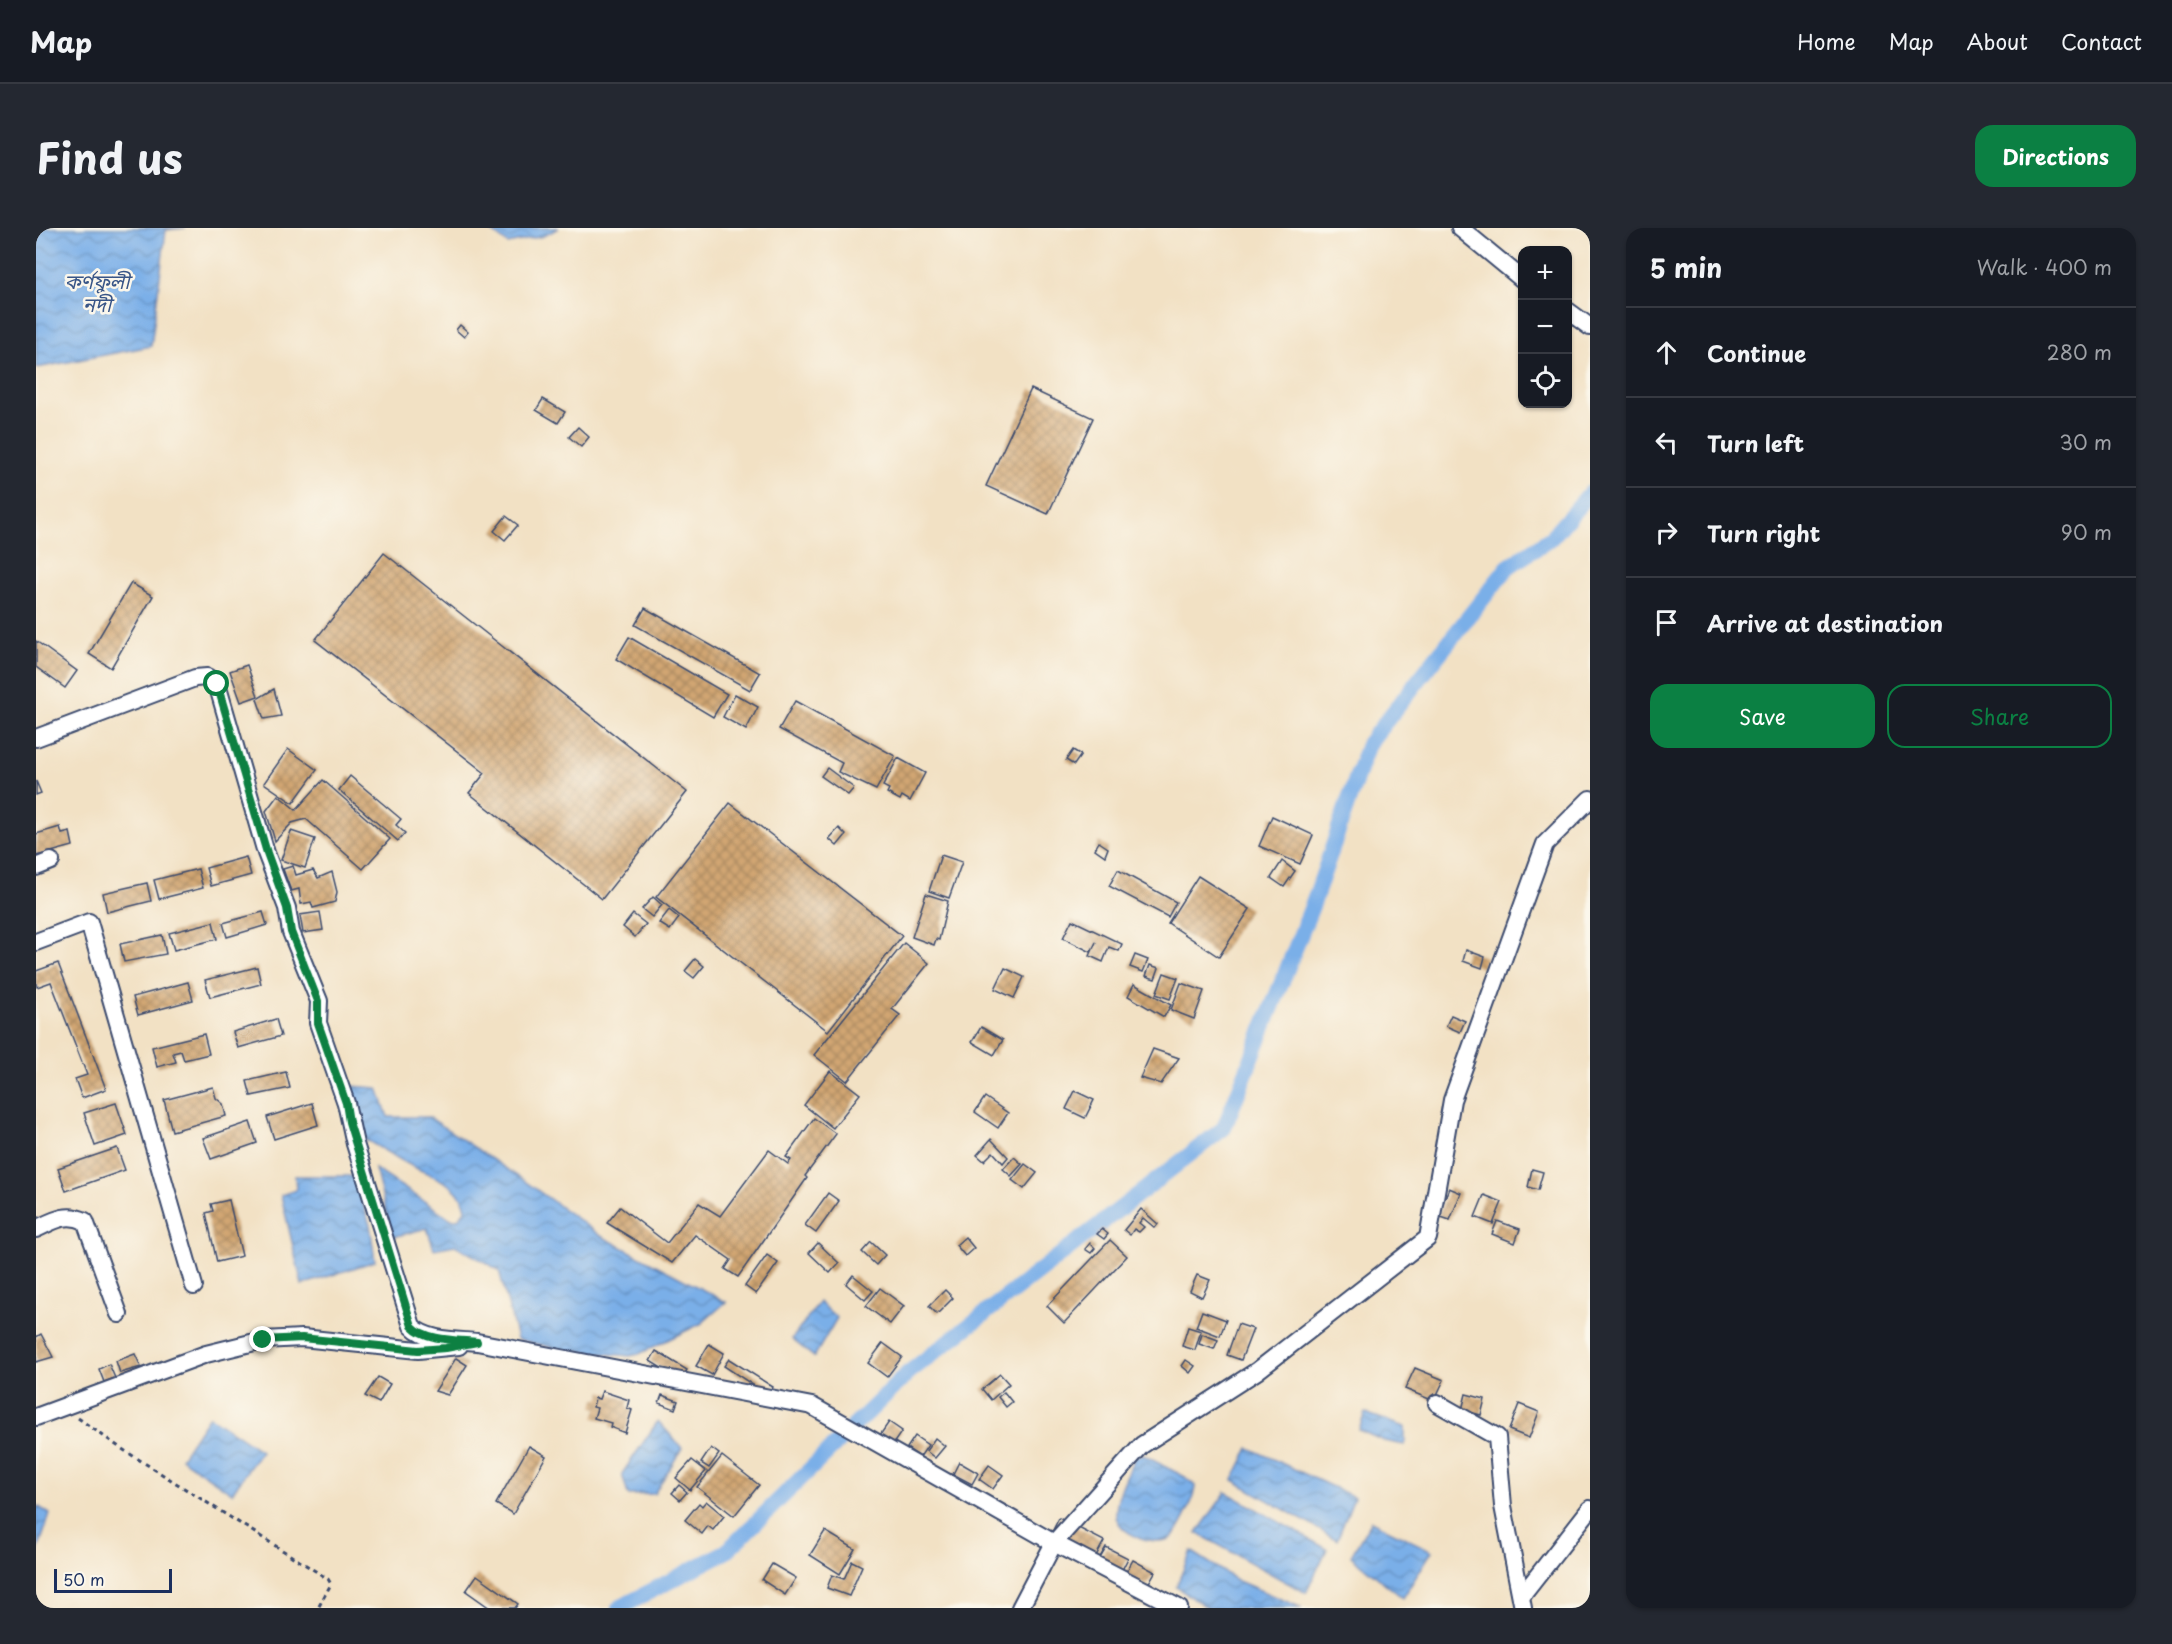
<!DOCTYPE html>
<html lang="en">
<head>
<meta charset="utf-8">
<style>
	body { margin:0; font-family:"Playpen Sans","Noto Sans Bengali",sans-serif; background:#242831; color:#f1f3f6 }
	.controls { position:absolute; right:18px; top:18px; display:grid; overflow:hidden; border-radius:12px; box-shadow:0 2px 4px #0004 }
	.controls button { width:54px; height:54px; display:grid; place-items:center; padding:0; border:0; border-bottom:2px solid #363941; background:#171b24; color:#f1f3f6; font:30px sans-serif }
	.scale { position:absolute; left:18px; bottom:15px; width:118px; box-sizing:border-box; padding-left:6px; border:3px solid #1b2f5e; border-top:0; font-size:16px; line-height:21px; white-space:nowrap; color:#1b2f5e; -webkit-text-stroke:4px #fbf7ec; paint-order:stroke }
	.stop { position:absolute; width:18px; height:18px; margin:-14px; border:4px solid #0b8043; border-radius:50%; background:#fff }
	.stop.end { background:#0b8043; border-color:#fff; box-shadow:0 2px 6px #0008 }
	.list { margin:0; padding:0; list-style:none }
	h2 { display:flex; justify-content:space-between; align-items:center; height:78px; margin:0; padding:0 24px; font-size:26px }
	h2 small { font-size:20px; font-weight:400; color:#9ea1a6 }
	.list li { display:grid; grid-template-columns:39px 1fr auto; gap:18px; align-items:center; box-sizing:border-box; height:90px; padding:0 24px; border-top:2px solid #363941 }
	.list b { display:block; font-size:22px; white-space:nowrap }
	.list em { font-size:20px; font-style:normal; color:#9ea1a6 }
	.actions { display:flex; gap:12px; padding:18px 24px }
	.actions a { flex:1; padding:14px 0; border:2px solid #0b8043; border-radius:18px; text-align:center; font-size:21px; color:#0b8043 }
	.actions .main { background:#0b8043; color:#fff }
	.icon { flex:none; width:33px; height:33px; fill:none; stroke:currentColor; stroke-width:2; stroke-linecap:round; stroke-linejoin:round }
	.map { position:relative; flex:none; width:1554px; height:1380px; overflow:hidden; border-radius:18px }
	header { display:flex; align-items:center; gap:36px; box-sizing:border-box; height:84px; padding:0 30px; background:#171b24; border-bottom:2px solid #363941 }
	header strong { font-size:28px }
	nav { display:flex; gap:33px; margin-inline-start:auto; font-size:21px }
	.intro { display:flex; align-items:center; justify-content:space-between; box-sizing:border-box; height:144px; padding:0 36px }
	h1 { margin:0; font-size:42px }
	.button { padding:15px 27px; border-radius:18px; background:#0b8043; color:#fff; font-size:21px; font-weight:700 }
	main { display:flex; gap:36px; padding:0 36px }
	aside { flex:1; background:#171b24; border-radius:18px; box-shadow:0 2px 4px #0004 }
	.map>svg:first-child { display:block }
	.water { fill:url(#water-waves); stroke:#4a6fa3; stroke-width:1.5 }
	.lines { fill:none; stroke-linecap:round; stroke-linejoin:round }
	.canal { stroke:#7aafe8; stroke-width:16 }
	.building { fill:url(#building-cross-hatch) }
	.minor-casing { stroke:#3b4a6d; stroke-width:20 }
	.path { stroke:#3b4a6d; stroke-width:3; stroke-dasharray:4.5 4.5; stroke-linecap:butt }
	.minor { stroke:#fff; stroke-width:16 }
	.route { stroke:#0b8043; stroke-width:8 }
	.labels { text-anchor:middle; stroke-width:5; stroke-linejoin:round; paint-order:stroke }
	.water-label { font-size:20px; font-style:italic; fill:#385587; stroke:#fbf7ec }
</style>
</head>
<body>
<header>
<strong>Map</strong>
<nav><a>Home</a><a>Map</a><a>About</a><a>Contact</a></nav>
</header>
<div class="intro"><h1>Find us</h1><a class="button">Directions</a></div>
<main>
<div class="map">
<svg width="1554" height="1380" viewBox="0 0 1554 1380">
	<defs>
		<pattern id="water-waves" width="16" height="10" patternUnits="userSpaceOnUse" patternTransform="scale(1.5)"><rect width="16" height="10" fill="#7aafe8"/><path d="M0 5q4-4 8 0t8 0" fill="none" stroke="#638fbf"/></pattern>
		<pattern id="building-cross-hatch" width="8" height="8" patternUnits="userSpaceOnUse" patternTransform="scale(1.5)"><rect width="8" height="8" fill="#d1a672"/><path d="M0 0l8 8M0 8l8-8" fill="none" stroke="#a98861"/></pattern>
	</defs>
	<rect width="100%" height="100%" fill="#fbf7ec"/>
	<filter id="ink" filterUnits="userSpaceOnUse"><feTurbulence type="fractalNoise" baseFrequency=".0167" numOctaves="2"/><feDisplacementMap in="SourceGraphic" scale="12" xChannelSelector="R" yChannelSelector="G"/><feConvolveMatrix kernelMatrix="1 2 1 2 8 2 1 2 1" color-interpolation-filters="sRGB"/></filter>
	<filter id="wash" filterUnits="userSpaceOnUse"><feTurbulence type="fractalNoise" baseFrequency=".008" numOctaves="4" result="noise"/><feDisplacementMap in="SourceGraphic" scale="24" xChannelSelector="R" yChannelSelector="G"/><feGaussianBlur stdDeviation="1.35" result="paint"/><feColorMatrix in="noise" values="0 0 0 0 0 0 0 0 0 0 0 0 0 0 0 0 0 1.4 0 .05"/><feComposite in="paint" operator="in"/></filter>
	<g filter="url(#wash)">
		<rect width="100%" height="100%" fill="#f2e1c4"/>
		<g class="water">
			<path d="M0,0H150L130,2L115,118L0,140Z"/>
			<path d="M451,0H523L507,8L472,16Z"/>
			<path d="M314,858L342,860L352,889H393L490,954L565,1008L690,1074L666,1095L603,1126L594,1128L527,1122L481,1111L463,1042L419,1017L398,1021L391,1000L357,1009L339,941L415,991H422L430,981C425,955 394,948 374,937C359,929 344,920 329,911Z"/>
			<path d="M259,948H317L334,997L339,1033L266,1057L245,967L260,962Z"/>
			<path d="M783,1074L801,1090L778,1129L756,1111Z"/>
			<path d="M1329,1185L1369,1199V1217L1348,1213L1323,1202Z"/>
			<path d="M173,1188L225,1223L196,1265L145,1230Z"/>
			<path d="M622,1193L646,1220L618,1266L592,1267L586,1246Z"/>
			<path d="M1213,1220L1318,1269L1301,1312L1197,1252Z"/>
			<path d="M1107,1227L1149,1249L1160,1258C1160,1267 1142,1307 1133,1311C1116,1318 1081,1306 1080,1286C1080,1267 1092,1246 1099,1229Z"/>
			<path d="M1190,1264L1291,1321L1270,1365L1161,1305Z"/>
			<path d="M0,1277L14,1286L0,1328Z"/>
			<path d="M1335,1293L1396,1323L1367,1370L1315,1328Z"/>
			<path d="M1155,1323L1200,1352L1266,1380H1172L1140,1359Z"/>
		</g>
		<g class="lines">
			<path class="canal" d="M583,1380L691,1323L872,1145L1188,900L1278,673L1332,516L1472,339L1515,310L1554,265"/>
		</g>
		<g id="blocks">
			<g class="building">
				<path d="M424,97L432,104L428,109L420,102Z"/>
				<path d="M995,161L1057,190L1012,286L950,258Z"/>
				<path d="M507,171L529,184L522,195L500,182Z"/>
				<path d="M542,199L553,209L545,219L533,209Z"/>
				<path d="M470,288L482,297L469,312L458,303Z"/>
				<path d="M348,325L651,564L566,671L433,565L449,545L279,412Z"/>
				<path d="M95,355L117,368L75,440L53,426Z"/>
				<path d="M609,380L724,445L714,462L599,397Z"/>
				<path d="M593,409L691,466L677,489L580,431Z"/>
				<path d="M0,413L41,443L29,460L0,439Z"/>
				<path d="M211,437L222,468L205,474L194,443Z"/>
				<path d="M238,461L245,488L228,491L221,471Z"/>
				<path d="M699,466L722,479L710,502L687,489Z"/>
				<path d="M759,473L859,528L840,562L802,544L806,535L743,501Z"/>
				<path d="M252,521L281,542L257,575L228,555Z"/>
				<path d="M1037,522L1045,527L1038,537L1030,532Z"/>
				<path d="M862,530L889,545L874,573L866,568L864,572L851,565L853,561L847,558Z"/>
				<path d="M791,540L818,560L812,567L785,548Z"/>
				<path d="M314,548L365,591L360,597L369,605L362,613L303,562Z"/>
				<path d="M287,552L354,611L327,641L270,591L256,595L239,613L230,583L242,567L260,582Z"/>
				<path d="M0,553L5,565L0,567Z"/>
				<path d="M694,575L866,708L792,803L620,669Z"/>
				<path d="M1236,588L1277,607L1264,636L1223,618Z"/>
				<path d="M24,599L26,606L34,604L37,618L0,628V606Z"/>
				<path d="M803,600L810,607L801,618L793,611Z"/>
				<path d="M255,603L279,611L269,640L245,632Z"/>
				<path d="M1063,614L1072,620L1069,628L1059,621Z"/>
				<path d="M905,627L926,634L913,670L893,663Z"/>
				<path d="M210,629L215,647L175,658L170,640Z"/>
				<path d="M1246,633L1259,643L1248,659L1235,650Z"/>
				<path d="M257,638L260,647L277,642L282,650L296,644L301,664L299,674L277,680L275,674L265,676L263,661L255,663L247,641Z"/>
				<path d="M162,641L167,660L123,671L118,652Z"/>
				<path d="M1082,642L1140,674L1132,689L1073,658Z"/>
				<path d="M1162,648L1214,681L1183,729L1132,695Z"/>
				<path d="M111,655L115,673L71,684L67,665Z"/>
				<path d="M890,666L912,673L903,712L900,711L898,717L876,709Z"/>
				<path d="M617,669L626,677L616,689L606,681Z"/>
				<path d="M633,682L643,690L634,702L623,695Z"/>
				<path d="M227,684L231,697L191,709L187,695Z"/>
				<path d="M284,684L287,702L267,705L264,687Z"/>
				<path d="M597,686L610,696L599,709L587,699Z"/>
				<path d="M1036,692L1086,716L1083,723L1073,719L1067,734L1054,728L1060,714L1055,724L1027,710Z"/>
				<path d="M177,694L181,711L138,722L133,705Z"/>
				<path d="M126,707L130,726L88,734L84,716Z"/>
				<path d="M868,715L893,735L856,781L864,787L811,853L778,827Z"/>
				<path d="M1430,722L1449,729L1446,740L1427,733Z"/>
				<path d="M1099,727L1112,732L1107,744L1094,739Z"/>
				<path d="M659,731L668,738L658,750L649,743Z"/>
				<path d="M22,735L70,861L46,870L39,851L51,847L15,754L1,759L0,756V743Z"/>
				<path d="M1114,737L1123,740L1119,751L1110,748Z"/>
				<path d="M221,739L225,756L174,769L169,752Z"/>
				<path d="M969,740L988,749L978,770L959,761Z"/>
				<path d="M1128,745L1142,750L1134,771L1120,766Z"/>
				<path d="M152,754L157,772L102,787L97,769Z"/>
				<path d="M1145,755L1168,763L1158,791L1135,782Z"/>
				<path d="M1098,756L1135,777L1128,789L1092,768Z"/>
				<path d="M1415,787L1429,793L1424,804L1410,798Z"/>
				<path d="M240,791L245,808L202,820L197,804Z"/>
				<path d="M945,799L967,812L958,827L936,814Z"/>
				<path d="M168,806L173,826L148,832L145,823L137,825L140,834L121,839L116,819Z"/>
				<path d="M1117,821L1143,830L1125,856L1104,850Z"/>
				<path d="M794,843L824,866L797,900L768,877Z"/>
				<path d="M250,844L254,860L215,868L211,853Z"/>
				<path d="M177,859L180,870L187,876L190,888L136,903L128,872Z"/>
				<path d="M1039,863L1058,872L1049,890L1030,881Z"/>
				<path d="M949,869L972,885L962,900L939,884Z"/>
				<path d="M80,875L91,907L59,918L48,885Z"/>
				<path d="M276,875L282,897L238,911L231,889Z"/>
				<path d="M778,890L800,906L769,948L771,950L702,1049L689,1041L695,1032L659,1007L636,1035L571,995L584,979L631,1015L663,975L684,988L733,922L752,936L755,932L750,929Z"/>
				<path d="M214,894L221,915L175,931L167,910Z"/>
				<path d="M955,911L972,929L967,935L957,924L948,933L941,927Z"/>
				<path d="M81,920L89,942L30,963L22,940Z"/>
				<path d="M978,929L986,936L975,948L967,941Z"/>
				<path d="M989,936L1001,945L988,961L976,952Z"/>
				<path d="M1496,941L1507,944L1502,962L1492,959Z"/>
				<path d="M1413,960L1425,965L1414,992L1402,988Z"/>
				<path d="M792,965L803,973L780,1005L769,997Z"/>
				<path d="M1448,967L1466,974L1457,996L1439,989Z"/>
				<path d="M193,972L206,1028L181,1034L170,985L177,983L175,976Z"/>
				<path d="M1105,981L1122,996L1119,1000L1107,990L1103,995L1108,999L1103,1004L1098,1001L1094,1007L1088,1002Z"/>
				<path d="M1461,993L1484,1001L1479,1015L1456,1006Z"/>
				<path d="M1066,1001L1072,1006L1068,1011L1061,1006Z"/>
				<path d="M929,1009L938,1020L929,1028L920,1017Z"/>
				<path d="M1074,1012L1091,1028L1028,1095L1011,1078Z"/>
				<path d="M835,1014L849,1027L840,1037L826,1024Z"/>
				<path d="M782,1015L803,1035L794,1045L773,1025Z"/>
				<path d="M1054,1015L1059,1020L1055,1025L1049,1021Z"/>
				<path d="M731,1027L742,1035L720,1066L709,1058Z"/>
				<path d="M817,1047L837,1063L829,1072L810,1056Z"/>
				<path d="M1161,1047L1174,1052L1166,1069L1154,1063Z"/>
				<path d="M844,1060L868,1078L854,1096L830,1078Z"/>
				<path d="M909,1062L917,1070L901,1086L893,1078Z"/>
				<path d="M1166,1083L1190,1092L1184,1108L1160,1099Z"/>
				<path d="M1202,1096L1217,1101L1205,1132L1191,1127Z"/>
				<path d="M1152,1099L1165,1103L1159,1122L1146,1118Z"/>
				<path d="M5,1106L17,1129L0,1134V1109Z"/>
				<path d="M1166,1106L1182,1112L1178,1121L1163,1116Z"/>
				<path d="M847,1115L866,1129L851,1149L832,1135Z"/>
				<path d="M673,1116L688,1125L676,1147L660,1138Z"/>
				<path d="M620,1123L651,1142L645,1152L614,1133Z"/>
				<path d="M99,1126L105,1139L84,1145L80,1133Z"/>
				<path d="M420,1130L431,1137L412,1167L399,1163Z"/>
				<path d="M693,1131L737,1159L732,1167L688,1138Z"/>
				<path d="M1150,1132L1159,1138L1154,1145L1146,1138Z"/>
				<path d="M73,1136L79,1150L68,1154L63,1141Z"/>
				<path d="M1379,1140L1408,1152L1398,1173L1369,1161Z"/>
				<path d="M964,1146L973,1156L955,1172L946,1161Z"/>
				<path d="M342,1149L354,1156L343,1175L329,1168Z"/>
				<path d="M566,1163L593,1172L591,1180L596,1182L589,1205L574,1199L575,1195L558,1190L561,1180L557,1179L559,1170L563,1171Z"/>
				<path d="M968,1164L976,1174L970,1179L962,1169Z"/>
				<path d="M1430,1166L1449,1171L1445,1187L1426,1182Z"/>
				<path d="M626,1167L642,1173L639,1181L623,1175Z"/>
				<path d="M1483,1176L1503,1184L1493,1210L1473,1202Z"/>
				<path d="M853,1194L866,1203L857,1216L844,1207Z"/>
				<path d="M879,1208L892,1217L884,1229L871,1220Z"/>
				<path d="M899,1210L909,1218L899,1230L890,1223Z"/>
				<path d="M493,1218L510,1228L477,1286L460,1276Z"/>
				<path d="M675,1220L683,1226L673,1240L665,1235Z"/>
				<path d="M686,1228L723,1257L698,1288L661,1259Z"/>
				<path d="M656,1232L670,1243L654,1262L640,1250Z"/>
				<path d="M923,1234L942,1245L936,1256L917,1246Z"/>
				<path d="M953,1237L967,1247L957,1261L943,1251Z"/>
				<path d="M643,1257L651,1264L644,1272L636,1265Z"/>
				<path d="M670,1273L688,1288L677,1302L672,1298L666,1306L649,1292L663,1275L666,1278Z"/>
				<path d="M1023,1290L1068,1313L1060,1328L1015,1306Z"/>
				<path d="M789,1303L819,1321L804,1346L774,1327Z"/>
				<path d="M1070,1319L1092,1330L1086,1342L1063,1331Z"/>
				<path d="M1097,1332L1119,1344L1111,1358L1089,1346Z"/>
				<path d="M816,1333L826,1338L813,1368L791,1360L796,1347L808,1351Z"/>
				<path d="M736,1336L760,1350L749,1367L726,1352Z"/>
				<path d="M441,1347L482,1376L479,1380H454L430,1363Z"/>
			</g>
		</g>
	</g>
	<g filter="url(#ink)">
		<use href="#blocks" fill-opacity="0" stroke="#3b4a6d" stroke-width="1.5"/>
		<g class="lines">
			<g class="minor-casing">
				<g id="minor">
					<path d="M1424,0L1486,51"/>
					<path d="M1532,83L1554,99"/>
					<path d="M0,510L159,450L171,449L181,456L230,625L251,680L255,704L283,773L282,795L310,875L319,916L376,1098C390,1113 421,1112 441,1114L776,1178L1018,1315L1143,1380"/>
					<path d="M0,639L15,633"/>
					<path d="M0,714L53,694L158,1058"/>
					<path d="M0,1001C17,993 30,984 49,993L83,1086"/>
					<path d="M1401,1175L1461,1209L1467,1278L1487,1380"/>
					<path d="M0,1189L170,1126L227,1112L266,1110L382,1122L423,1118"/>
					<path d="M1485,1369L1554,1281"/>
					<path d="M984,1380L1018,1315L1106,1217L1221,1143L1392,1010L1416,872L1509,616L1554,571"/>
				</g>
			</g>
			<path class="path" d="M42,1190L83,1219L292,1351L295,1356L282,1380"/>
			<use href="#minor" class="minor"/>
		</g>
	</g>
	<g class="lines" filter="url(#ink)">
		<path class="route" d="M181,456L231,625L251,680L255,704L282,773V795L310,875L313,894L376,1098C390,1113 422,1112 441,1114L410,1120L382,1122L266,1110L227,1112"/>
	</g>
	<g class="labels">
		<g class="water-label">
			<text x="61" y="61">কর্ণফুলী<tspan x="61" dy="23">নদী</tspan></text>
		</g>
	</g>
</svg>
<div class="controls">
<button>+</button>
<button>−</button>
<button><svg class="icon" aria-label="locate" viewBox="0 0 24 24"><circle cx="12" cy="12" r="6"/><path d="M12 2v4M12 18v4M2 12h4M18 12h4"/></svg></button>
</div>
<div class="scale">50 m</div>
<div class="stop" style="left:181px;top:456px"></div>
<div class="stop end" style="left:227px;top:1112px"></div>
</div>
<aside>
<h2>5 min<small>Walk · 400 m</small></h2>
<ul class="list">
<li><svg class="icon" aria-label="ahead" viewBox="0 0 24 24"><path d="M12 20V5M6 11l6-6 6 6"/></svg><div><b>Continue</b></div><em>280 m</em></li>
<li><svg class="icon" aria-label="left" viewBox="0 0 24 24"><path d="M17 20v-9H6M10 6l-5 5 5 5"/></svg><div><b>Turn left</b></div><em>30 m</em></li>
<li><svg class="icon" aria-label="right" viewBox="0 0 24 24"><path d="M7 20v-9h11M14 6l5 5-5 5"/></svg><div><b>Turn right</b></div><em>90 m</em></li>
<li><svg class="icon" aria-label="arrive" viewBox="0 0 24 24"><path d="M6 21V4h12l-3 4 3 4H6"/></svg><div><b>Arrive at destination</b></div></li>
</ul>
<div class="actions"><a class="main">Save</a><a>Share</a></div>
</aside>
</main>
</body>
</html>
